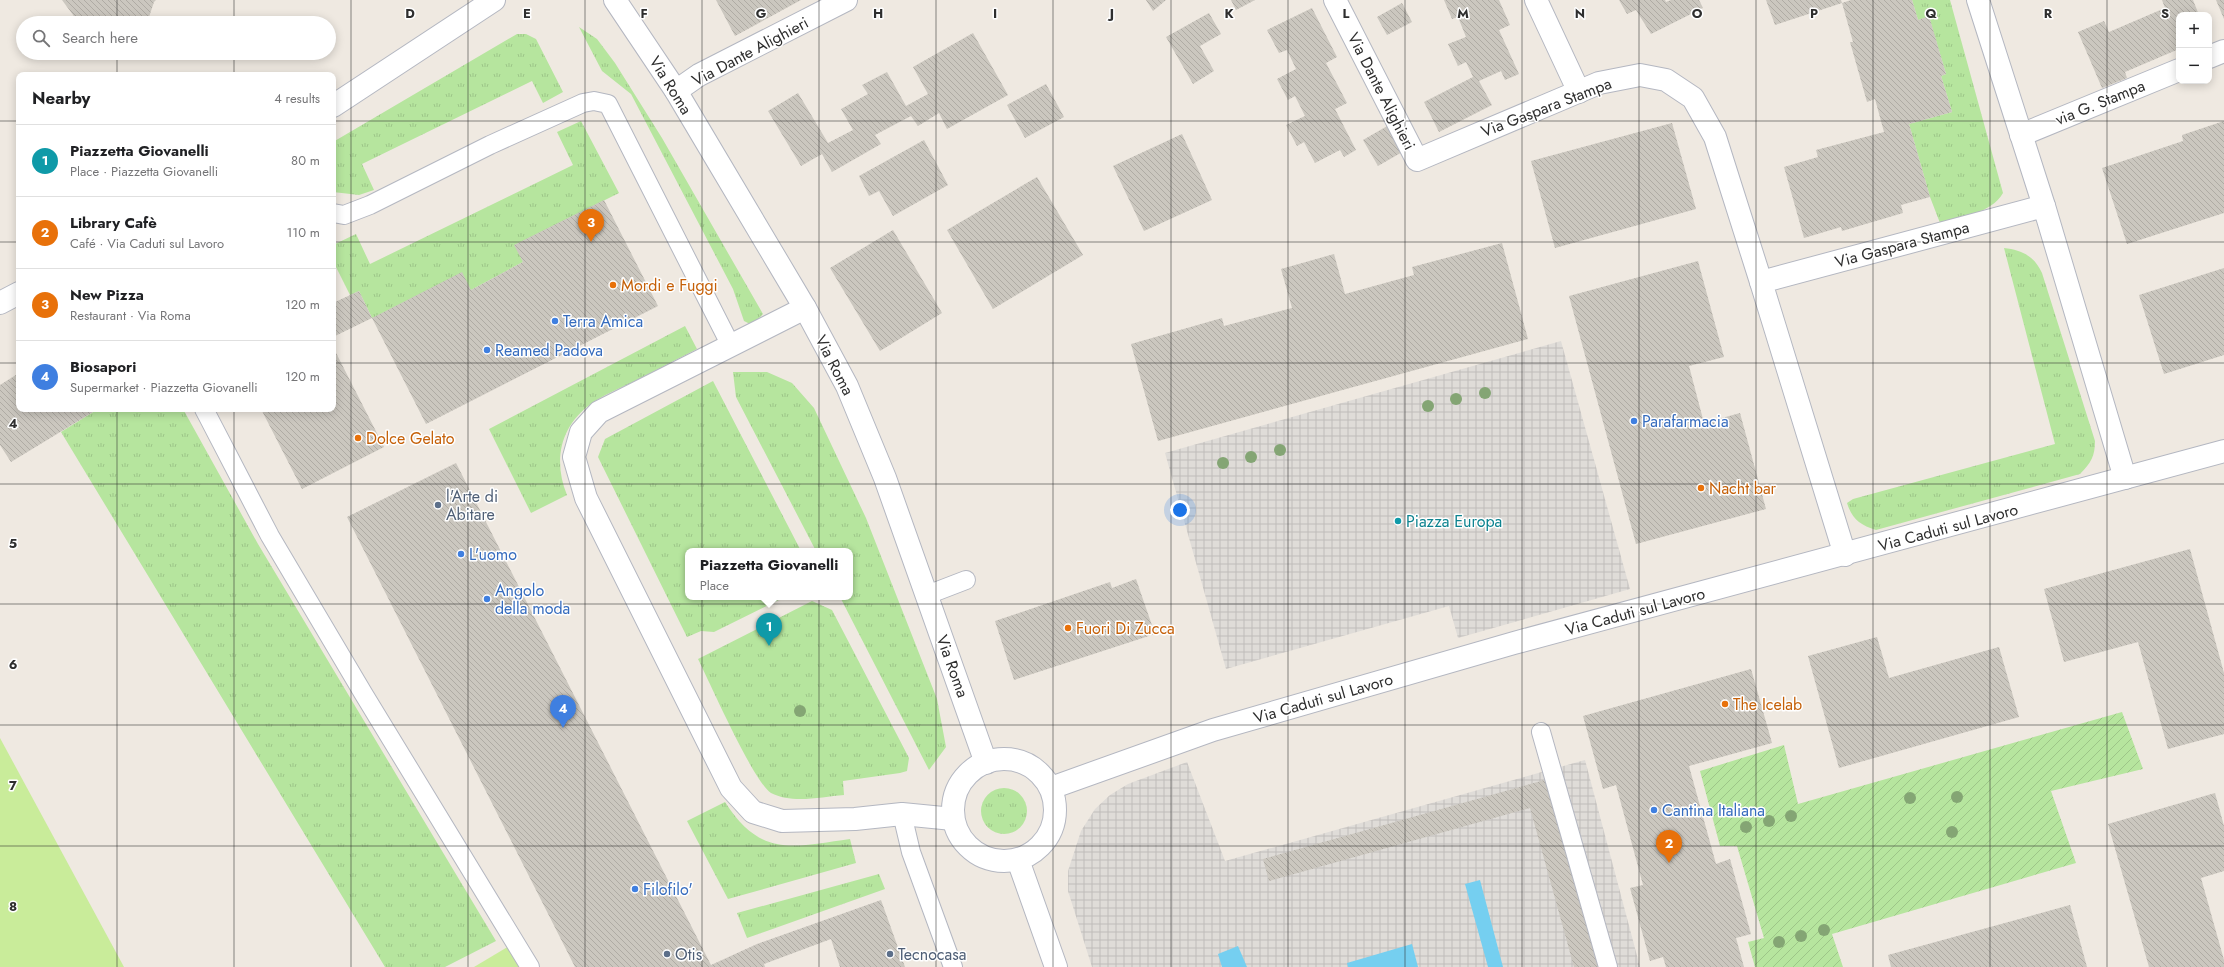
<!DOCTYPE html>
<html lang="en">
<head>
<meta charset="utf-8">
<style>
	body { margin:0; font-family:Jost,sans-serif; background:#f2f2f2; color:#202124 }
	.controls { position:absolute; right:12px; top:12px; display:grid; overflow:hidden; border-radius:8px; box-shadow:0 2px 10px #0003 }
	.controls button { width:36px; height:36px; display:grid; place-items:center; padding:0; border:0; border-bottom:1px solid #e0e0e0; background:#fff; color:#202124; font:20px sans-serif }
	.you { position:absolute; left:1180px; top:510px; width:14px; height:14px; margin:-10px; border:3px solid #fff; border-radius:50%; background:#1a73e8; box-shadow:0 0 0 6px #1a73e833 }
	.badge { display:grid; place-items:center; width:26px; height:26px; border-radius:50%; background:#0f766e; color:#fff; font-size:13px; font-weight:700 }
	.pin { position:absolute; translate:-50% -33px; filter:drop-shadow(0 1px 2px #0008) }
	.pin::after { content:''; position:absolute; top:21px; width:14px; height:12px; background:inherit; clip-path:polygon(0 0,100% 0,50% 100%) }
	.popup { position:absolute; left:685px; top:548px; width:168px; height:52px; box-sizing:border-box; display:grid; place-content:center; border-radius:8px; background:#fff; filter:drop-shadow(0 1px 3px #0005); font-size:13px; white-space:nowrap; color:#757577 }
	.popup b { font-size:15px; color:#202124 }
	.popup::after { content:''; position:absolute; left:50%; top:100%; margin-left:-8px; border:8px solid transparent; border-top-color:#fff }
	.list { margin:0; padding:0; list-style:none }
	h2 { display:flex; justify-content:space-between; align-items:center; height:52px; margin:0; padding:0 16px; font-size:17px }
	h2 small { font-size:13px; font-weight:400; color:#757577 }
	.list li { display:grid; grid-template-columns:26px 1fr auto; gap:12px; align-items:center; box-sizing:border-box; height:72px; padding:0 16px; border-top:1px solid #e0e0e0 }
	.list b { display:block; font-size:15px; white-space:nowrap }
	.list p { margin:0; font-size:13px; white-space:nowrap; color:#757577 }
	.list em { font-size:13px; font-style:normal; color:#757577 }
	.icon { flex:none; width:22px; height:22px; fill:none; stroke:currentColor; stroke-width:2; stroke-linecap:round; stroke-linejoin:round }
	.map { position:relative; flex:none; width:2224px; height:967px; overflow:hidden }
	.search { position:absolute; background:#fff; box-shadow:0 2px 10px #0003; left:16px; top:16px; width:320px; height:44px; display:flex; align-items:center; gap:10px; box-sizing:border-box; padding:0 14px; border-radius:22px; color:#757577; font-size:15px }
	.panel { position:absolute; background:#fff; box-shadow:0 2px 10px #0003; left:16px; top:72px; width:320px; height:340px; border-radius:8px }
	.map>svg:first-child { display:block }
	.grass { fill:url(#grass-tufts) }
	.garden { fill:url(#garden-furrows) }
	.pitch { fill:#c9ec9a }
	.plaza { fill:url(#plaza-grid) }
	.water { fill:#75cff0 }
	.building { fill:url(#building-back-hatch) }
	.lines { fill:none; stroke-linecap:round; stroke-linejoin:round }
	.service-casing { stroke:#b4b7c1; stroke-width:20 }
	.minor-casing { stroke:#b4b7c1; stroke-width:24 }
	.tertiary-casing { stroke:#b4b7c1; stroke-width:24 }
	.service { stroke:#fff; stroke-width:18 }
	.minor { stroke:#fff; stroke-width:22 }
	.tertiary { stroke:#fff; stroke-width:22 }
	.tree { fill:#84a574 }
	.grid { fill:none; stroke:#2e2e2e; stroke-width:1; stroke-opacity:0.55 }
	.food-dot { fill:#e8710a; stroke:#fff; stroke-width:1.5 }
	.shop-dot { fill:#3f7fe0; stroke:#fff; stroke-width:1.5 }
	.service-dot { fill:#5c6f8a; stroke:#fff; stroke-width:1.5 }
	.culture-dot { fill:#0f9aa8; stroke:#fff; stroke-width:1.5 }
	.labels { text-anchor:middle; stroke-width:3; stroke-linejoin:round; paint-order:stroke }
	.street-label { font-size:16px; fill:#2e2e2e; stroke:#fff }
	.food-label { font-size:16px; fill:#c56008; stroke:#fff; text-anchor:start }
	.shop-label { font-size:16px; fill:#366cbe; stroke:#fff; text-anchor:start }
	.service-label { font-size:16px; fill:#4e5e75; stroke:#fff; text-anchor:start }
	.culture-label { font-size:16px; fill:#0d838f; stroke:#fff; text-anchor:start }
	.grid-label { font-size:13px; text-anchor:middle; font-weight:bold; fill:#2e2e2e; stroke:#fff; stroke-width:3; stroke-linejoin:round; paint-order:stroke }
</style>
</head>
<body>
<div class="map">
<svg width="2224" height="967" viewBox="0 0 2224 967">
	<defs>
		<pattern id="grass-tufts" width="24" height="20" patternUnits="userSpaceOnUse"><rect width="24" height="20" fill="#b6e59e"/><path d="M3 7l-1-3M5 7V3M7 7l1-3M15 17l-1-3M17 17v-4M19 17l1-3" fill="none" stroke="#9dc588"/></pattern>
		<pattern id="garden-furrows" width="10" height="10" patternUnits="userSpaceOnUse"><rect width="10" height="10" fill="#b6e59e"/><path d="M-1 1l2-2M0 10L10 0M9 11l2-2" fill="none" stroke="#9dc588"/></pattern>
		<pattern id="plaza-grid" width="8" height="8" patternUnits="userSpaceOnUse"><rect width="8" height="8" fill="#dfdcd8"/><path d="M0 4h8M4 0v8" fill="none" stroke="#c0bdba"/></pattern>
		<pattern id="building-back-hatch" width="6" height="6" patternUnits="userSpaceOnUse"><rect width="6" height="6" fill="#cbc7bf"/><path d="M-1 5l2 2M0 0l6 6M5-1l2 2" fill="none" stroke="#afaba4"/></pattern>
	</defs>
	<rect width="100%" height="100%" fill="#efe9e1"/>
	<g class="grass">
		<path d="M1912,0H1950L2003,193C1991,214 1961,216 1940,223L1930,197L1909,124L1952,112L1941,76L1946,74L1929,17L1918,20Z"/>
		<path d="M579,27L597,39L615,63L662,138L763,314L752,325L744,321L733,289L631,94L602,71Z"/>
		<path d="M517,34H526L536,39L563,92L543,103L532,81L362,164L374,190L359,195L333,192V142Z"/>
		<path d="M581,121L619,193L515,245L523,262L471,290L372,318L359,291L350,295L333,261V245L356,234L370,264L573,165L557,132Z"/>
		<path d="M2004,248C2022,250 2034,256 2042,273L2095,441C2095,456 2091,463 2080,474L1876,530C1860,525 1852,519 1847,503L1853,499L2055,444Z"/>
		<path d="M685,326L697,349C675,360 653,372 631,383C618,389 603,395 591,404C560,426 553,461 567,495L531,513L489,429Z"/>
		<path d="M733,372H767L792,383L814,408L866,518L937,699L946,747L929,770L840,597H850V551H816L736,397Z"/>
		<path d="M713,381L801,551H688V597H785L714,632L701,631L687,637L598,457L605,439Z"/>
		<path d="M98,409H183L258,544L496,941L445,967H385L61,432Z"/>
		<path d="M812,601L832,610L909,758L907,771L900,773L843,781L844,795C821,797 792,804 771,793C754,783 710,683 698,659Z"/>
		<circle cx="1004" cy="811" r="23"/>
		<path d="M725,802C761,858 792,847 850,839L856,863L728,899L687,821Z"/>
		<path d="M879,874L885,889L747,938L737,913Z"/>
	</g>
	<path class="garden" d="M2122,712L2143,769L2051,791L2076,863L1832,934L1843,967H1755L1748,942L1764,938L1737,846H1720L1700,771L1784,745L1798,804Z"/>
	<g class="pitch">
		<path d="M0,738L124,967H0Z"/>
		<path d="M511,945L525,967H474Z"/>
	</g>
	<g class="plaza">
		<path d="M1561,341L1630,589L1458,638L1449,606L1226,669L1165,453Z"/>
		<path d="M1585,760L1640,967H1092L1068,891V871L1081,831L1095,809L1110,795L1128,784L1187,762L1225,861Z"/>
	</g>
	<g class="water">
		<path d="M1480,880L1503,967H1488L1465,884Z"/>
		<path d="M1412,944L1418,967H1348L1347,963Z"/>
		<path d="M1238,946L1247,967H1222L1218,954Z"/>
	</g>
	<g class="building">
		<path d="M62,0H156L154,2L147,23H79Z"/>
		<path d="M716,0H801L735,36Z"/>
		<path d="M1146,0H1166L1153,11Z"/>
		<path d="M1231,0H1255L1236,10Z"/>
		<path d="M1444,0H1499L1510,25L1499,30L1519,74L1505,80L1501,71L1479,81L1492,105L1439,132L1424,102L1473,77L1466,62L1458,66L1448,44L1466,37L1458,17L1452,19Z"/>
		<path d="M1619,0H1665L1666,2L1671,0H1699L1703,8L1651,34L1636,10L1627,14Z"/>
		<path d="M1766,0H1841L1842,3L1775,25Z"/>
		<path d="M1851,0H1912L1918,20L1929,16L1946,74L1941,76L1952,112L1909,124L1930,197L1901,205L1903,213L1842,231L1841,227L1804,238L1784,167L1818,157L1816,150L1884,132L1875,99L1867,102L1850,42H1853L1842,3Z"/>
		<path d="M2162,0H2193L2199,15H2179V49L2125,72L2127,78L2102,88L2078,32L2104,21L2109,32L2165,8Z"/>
		<path d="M2216,0H2224V19Z"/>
		<path d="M1402,3L1412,22L1387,35L1377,17Z"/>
		<path d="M1312,8L1337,57L1326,63L1347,103L1335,109L1356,150L1344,157L1340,150L1315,163L1304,142L1297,146L1286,125L1305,116L1295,96L1288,100L1277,79L1296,69L1287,50L1279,53L1267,30Z"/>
		<path d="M1209,13L1221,34L1200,46L1214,71L1193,84L1166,37Z"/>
		<path d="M973,33L1008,95L947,129L939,113L918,126L911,116L875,135L881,144L832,172L822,154L801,166L768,111L798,93L828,143L853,130L841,109L868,94L862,85L887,72L906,106L928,94L913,67Z"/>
		<path d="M1046,84L1064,117L1025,138L1007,105Z"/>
		<path d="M2224,121V213L2127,244L2102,168L2183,141L2182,135Z"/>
		<path d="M1672,123L1696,209L1555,248L1531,161Z"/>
		<path d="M1389,125L1404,151L1378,166L1363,140Z"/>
		<path d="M1182,134L1212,200L1144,231L1113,166Z"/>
		<path d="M924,140L948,185L893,216L879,191L869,196L859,176Z"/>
		<path d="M1037,177L1083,255L993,309L947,230Z"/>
		<path d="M604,200L658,306L426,424L372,318L462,272L471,290L523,262L514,245Z"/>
		<path d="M893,230L942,313L880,351L830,268Z"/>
		<path d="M1502,243L1528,339L1158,441L1131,344L1222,318L1224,326L1292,308L1281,269L1334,254L1345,294L1414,275L1412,267Z"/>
		<path d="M1698,261L1724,357L1689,366L1704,423L1740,413L1766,509L1636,544L1569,296Z"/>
		<path d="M2224,268V355L2164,374L2139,295Z"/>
		<path d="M359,291L372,318L333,337V303Z"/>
		<path d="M333,347L384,447L302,489L261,409H333Z"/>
		<path d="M19,373V409H98L11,462L0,445V385Z"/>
		<path d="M456,463L711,965L757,944L881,900L905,967H840L831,939L764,964L765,967H575L347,517Z"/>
		<path d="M2190,549L2224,673V734L2168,749L2138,642L2064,662L2044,589Z"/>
		<path d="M1136,579L1155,634L1014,680L995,621L1110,582L1112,588Z"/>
		<path d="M1877,637L1889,678L1999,647L2019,717L1839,768L1808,656Z"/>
		<path d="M1751,669L1772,743L1689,766L1716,864L1730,859L1751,934L1736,938L1744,967H1666L1663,957L1650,961L1630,888L1643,885L1616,785L1603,789L1583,716Z"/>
		<path d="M1548,779L1601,967H1574L1530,808L1269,881L1263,859Z"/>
		<path d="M2215,793L2224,826V871L2201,878L2224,960V967H2149L2108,824Z"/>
		<path d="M2070,905L2087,967H1891L1888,955Z"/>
	</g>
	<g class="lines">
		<g class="service-casing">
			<g id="service">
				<path d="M333,213L344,215L370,205L490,145L583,103L594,101L608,104L731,346"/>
				<path d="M204,409L270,536L363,693L530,967"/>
				<path d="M927,595L966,580"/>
				<path d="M1541,732L1608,967"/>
				<path d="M902,814L911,852L953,967"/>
			</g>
		</g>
		<g class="minor-casing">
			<g id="minor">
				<path d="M1335,0L1417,160L1599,83L1640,75L1666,80L1693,98L1715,137L1761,282"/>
				<path d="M1536,0L1579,92"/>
				<path d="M1978,0L2044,206"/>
				<path d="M2209,57L2224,51"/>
				<path d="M676,91L699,75L846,0"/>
				<path d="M333,106L494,0"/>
				<path d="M2021,135L2179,70"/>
				<path d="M0,303L19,293"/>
				<path d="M805,308L599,412L581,432L574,457L586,498L731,788L753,812L782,821L855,819L902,814L953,819"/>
				<path d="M1845,555L1761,282L2044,206L2125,478"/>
				<path d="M1051,788L1213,730L1514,643L2224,451"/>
			</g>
		</g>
		<g class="tertiary-casing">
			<g id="tertiary">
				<path d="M615,0L676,91L805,308L847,386L885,478L986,763"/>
				<circle cx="1004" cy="810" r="51"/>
				<path d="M1018,860L1056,967"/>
			</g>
		</g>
		<use href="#service" class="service"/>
		<use href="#minor" class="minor"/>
		<use href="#tertiary" class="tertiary"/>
	</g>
	<g class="tree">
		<circle cx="1485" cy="393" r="6"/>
		<circle cx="1456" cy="399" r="6"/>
		<circle cx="1428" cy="406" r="6"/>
		<circle cx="1280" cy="450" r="6"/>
		<circle cx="1251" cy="457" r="6"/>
		<circle cx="1223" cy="463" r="6"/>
		<circle cx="800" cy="711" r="6"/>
		<circle cx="1957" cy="797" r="6"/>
		<circle cx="1910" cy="798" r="6"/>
		<circle cx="1791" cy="816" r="6"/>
		<circle cx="1769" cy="821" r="6"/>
		<circle cx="1746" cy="827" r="6"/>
		<circle cx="1952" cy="832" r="6"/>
		<circle cx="1824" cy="930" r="6"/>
		<circle cx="1801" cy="936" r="6"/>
		<circle cx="1779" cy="942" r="6"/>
	</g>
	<path class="grid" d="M117,0V23M234,0V23M351,0V967M468,0V967M585,0V967M702,0V967M819,0V967M936,0V967M1053,0V967M1171,0V967M1288,0V967M1405,0V967M1522,0V967M1639,0V967M1756,0V967M1873,0V967M1990,0V967M2107,0V967M117,53V75M234,53V75M0,121H19M333,121H2224M0,242H19M333,242H2224M0,363H19M333,363H2224M117,409V967M234,409V967M0,484H2224M0,604H2224M0,725H2224M0,846H2224"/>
	<g class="food-dot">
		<circle cx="613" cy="285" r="4"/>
		<circle cx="358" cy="438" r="4"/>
		<circle cx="1701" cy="488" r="4"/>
		<circle cx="1068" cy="628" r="4"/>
		<circle cx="1725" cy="704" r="4"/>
	</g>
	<g class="shop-dot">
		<circle cx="555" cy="321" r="4"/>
		<circle cx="487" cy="350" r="4"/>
		<circle cx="1634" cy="421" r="4"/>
		<circle cx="461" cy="554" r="4"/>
		<circle cx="487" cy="599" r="4"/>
		<circle cx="1654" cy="810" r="4"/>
		<circle cx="635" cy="889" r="4"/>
	</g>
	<g class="service-dot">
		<circle cx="438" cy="505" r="4"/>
		<circle cx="667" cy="954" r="4"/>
		<circle cx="890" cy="954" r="4"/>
	</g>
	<circle class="culture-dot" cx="1398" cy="521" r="4"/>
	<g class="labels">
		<g class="street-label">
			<text transform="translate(750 51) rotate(-28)" y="6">Via Dante Alighieri</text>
			<text transform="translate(671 85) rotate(58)" y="6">Via Roma</text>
			<text transform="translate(1382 91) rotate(63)" y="6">Via Dante Alighieri</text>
			<text transform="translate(2100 102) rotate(-22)" y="6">via G. Stampa</text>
			<text transform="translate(1546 107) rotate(-21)" y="6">Via Gaspara Stampa</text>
			<text transform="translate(1902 244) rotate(-15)" y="6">Via Gaspara Stampa</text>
			<text transform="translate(835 365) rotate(63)" y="6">Via Roma</text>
			<text transform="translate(1948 527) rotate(-15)" y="6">Via Caduti sul Lavoro</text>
			<text transform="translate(1635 611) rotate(-15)" y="6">Via Caduti sul Lavoro</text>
			<text transform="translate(953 666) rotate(70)" y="6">Via Roma</text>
			<text transform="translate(1323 698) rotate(-16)" y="6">Via Caduti sul Lavoro</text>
		</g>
		<g class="food-label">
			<text x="621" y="291">Mordi e Fuggi</text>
			<text x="366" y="444">Dolce Gelato</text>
			<text x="1709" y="494">Nacht bar</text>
			<text x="1076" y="634">Fuori Di Zucca</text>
			<text x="1733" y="710">The Icelab</text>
		</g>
		<g class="shop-label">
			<text x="563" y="327">Terra Amica</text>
			<text x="495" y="356">Reamed Padova</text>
			<text x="1642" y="427">Parafarmacia</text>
			<text x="469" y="560">L'uomo</text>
			<text x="495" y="596">Angolo<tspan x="495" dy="18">della moda</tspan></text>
			<text x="1662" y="816">Cantina Italiana</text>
			<text x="643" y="895">Filofilo'</text>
		</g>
		<g class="service-label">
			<text x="446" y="502">l'Arte di<tspan x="446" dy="18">Abitare</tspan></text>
			<text x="675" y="960">Otis</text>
			<text x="898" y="960">Tecnocasa</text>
		</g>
		<g class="culture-label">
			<text x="1406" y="527">Piazza Europa</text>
		</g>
	</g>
	<g class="grid-label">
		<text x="410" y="18">D</text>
		<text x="527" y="18">E</text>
		<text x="644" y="18">F</text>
		<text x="761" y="18">G</text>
		<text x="878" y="18">H</text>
		<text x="995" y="18">I</text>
		<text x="1112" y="18">J</text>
		<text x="1229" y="18">K</text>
		<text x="1346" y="18">L</text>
		<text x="1463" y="18">M</text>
		<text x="1580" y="18">N</text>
		<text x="1697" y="18">O</text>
		<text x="1814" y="18">P</text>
		<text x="1931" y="18">Q</text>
		<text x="2048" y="18">R</text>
		<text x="2165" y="18">S</text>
		<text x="13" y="428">4</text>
		<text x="13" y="548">5</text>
		<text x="13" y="669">6</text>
		<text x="13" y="790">7</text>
		<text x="13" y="911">8</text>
	</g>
</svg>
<div class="controls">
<button>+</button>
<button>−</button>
</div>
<div class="you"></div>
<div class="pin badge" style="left:769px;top:646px;background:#0f9aa8">1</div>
<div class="popup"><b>Piazzetta Giovanelli</b>Place</div>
<div class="pin badge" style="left:1669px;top:863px;background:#e8710a">2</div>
<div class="pin badge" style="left:591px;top:242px;background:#e8710a">3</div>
<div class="pin badge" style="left:563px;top:728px;background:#3f7fe0">4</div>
<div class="search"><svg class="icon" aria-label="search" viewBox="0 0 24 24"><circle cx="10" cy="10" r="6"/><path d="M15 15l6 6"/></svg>Search here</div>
<section class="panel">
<h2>Nearby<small>4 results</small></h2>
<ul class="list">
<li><span class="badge" style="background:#0f9aa8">1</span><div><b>Piazzetta Giovanelli</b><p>Place · Piazzetta Giovanelli</p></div><em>80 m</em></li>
<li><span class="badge" style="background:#e8710a">2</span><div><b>Library Cafè</b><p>Café · Via Caduti sul Lavoro</p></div><em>110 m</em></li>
<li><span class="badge" style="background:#e8710a">3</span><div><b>New Pizza</b><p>Restaurant · Via Roma</p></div><em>120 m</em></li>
<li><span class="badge" style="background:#3f7fe0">4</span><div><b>Biosapori</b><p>Supermarket · Piazzetta Giovanelli</p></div><em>120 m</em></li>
</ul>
</section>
</div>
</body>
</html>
